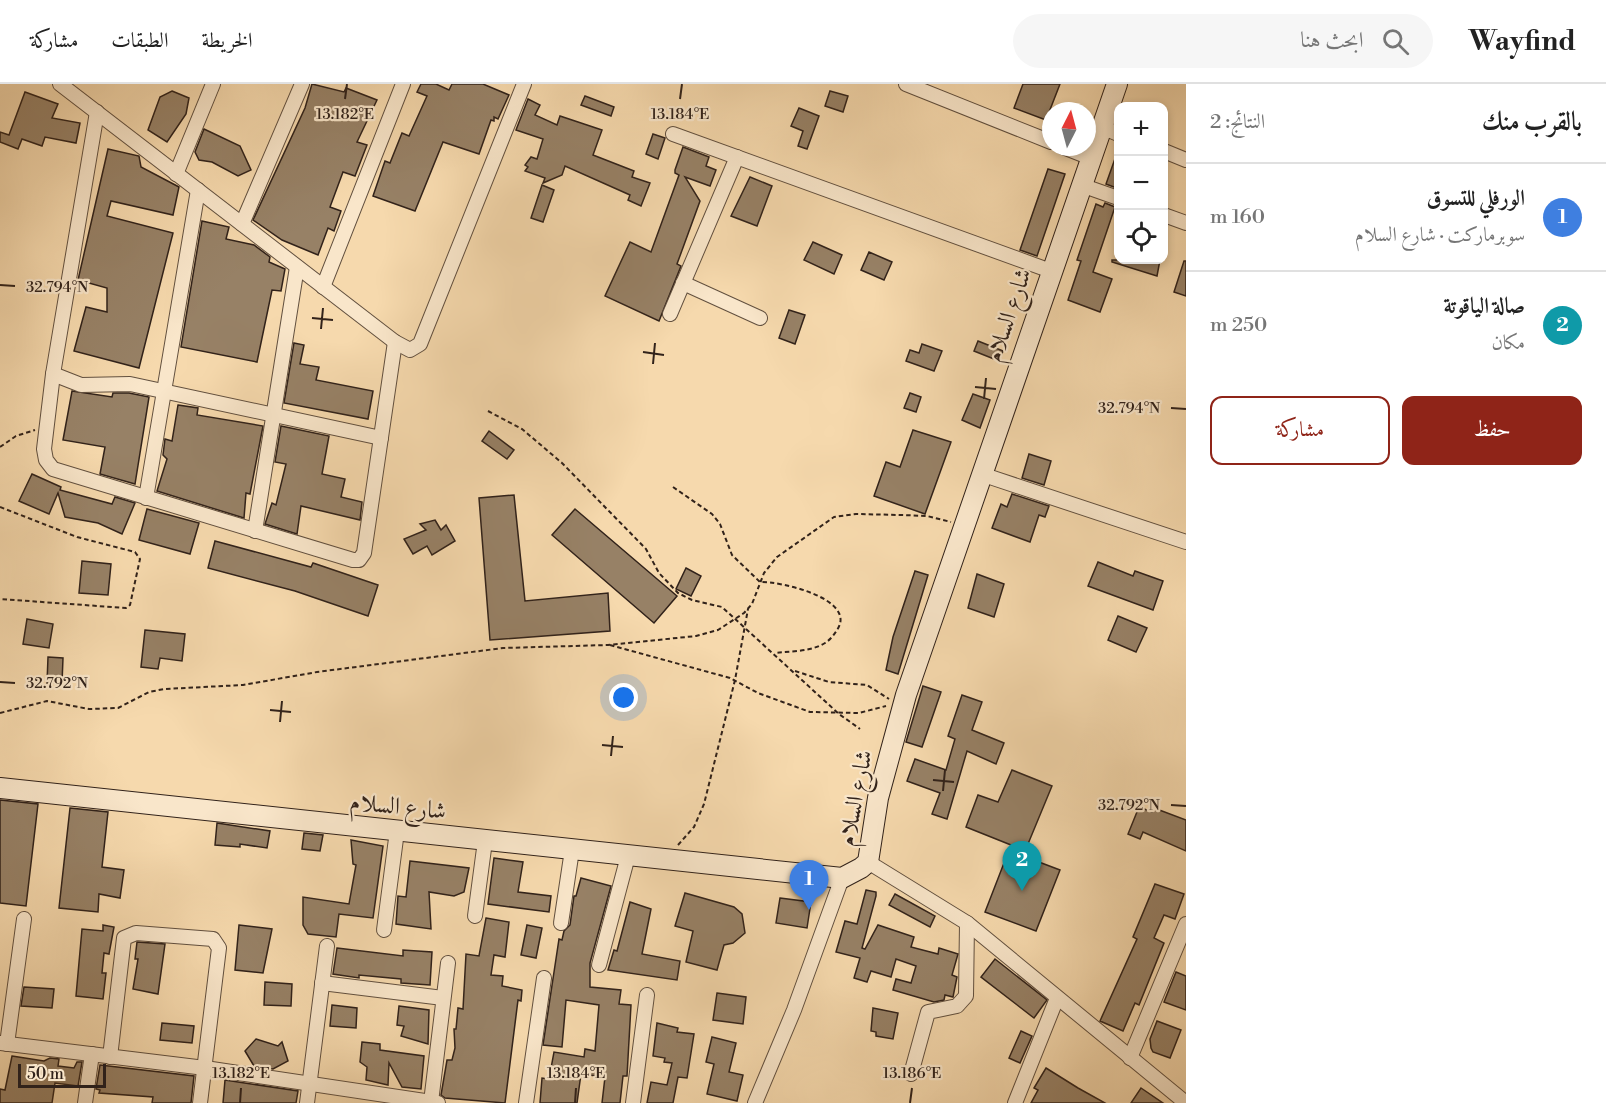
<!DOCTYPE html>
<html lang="ar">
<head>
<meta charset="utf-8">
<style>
	body { margin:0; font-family:"Libre Bodoni",Amiri,serif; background:#f6f6f6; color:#222; direction:rtl }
	.controls { position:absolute; right:18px; top:18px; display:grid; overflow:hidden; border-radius:12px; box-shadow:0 3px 9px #0003 }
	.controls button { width:54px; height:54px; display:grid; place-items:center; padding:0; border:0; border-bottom:2px solid #e0e0e0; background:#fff; color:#222; font:30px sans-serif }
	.compass { position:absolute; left:1042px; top:18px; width:54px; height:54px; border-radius:50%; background:#fff; box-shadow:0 3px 9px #0003; rotate:6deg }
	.scale { position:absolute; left:18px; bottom:15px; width:88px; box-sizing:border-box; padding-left:6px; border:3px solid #31221a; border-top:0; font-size:16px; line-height:21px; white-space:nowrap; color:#31221a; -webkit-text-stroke:4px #f9e6ca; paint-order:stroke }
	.you { position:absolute; left:624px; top:614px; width:21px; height:21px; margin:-15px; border:4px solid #fff; border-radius:50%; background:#1a73e8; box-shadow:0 0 0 9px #1a73e833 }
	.badge { display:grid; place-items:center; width:39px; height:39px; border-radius:50%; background:#8f2418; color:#fff; font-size:20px; font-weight:700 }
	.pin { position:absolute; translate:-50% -50px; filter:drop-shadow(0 2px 3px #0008) }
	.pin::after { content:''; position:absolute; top:32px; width:21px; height:18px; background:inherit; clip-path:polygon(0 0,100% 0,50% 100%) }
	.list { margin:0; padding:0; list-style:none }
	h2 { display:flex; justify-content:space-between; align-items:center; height:78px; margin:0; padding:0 24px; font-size:26px }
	h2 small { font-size:20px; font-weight:400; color:#767676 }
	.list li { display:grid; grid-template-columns:39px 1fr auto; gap:18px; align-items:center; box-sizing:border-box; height:108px; padding:0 24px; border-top:2px solid #e0e0e0 }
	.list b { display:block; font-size:22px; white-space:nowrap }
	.list p { margin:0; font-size:20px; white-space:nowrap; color:#767676 }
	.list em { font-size:20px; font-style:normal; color:#767676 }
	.actions { display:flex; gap:12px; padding:18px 24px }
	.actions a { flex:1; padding:14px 0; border:2px solid #8f2418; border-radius:12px; text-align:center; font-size:21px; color:#8f2418 }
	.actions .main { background:#8f2418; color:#fff }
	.icon { flex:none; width:33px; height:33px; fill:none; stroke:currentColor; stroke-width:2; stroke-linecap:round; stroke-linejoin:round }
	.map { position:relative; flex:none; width:1186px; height:1019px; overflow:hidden; direction:ltr }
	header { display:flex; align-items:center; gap:36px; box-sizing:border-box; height:84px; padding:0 30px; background:#fff; border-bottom:2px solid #e0e0e0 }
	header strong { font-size:28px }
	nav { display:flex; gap:33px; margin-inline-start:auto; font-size:21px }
	.search { width:420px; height:54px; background:#f6f6f6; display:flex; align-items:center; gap:15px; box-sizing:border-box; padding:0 21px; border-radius:33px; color:#767676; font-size:22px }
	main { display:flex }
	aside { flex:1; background:#fff }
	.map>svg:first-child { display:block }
	.building { fill:#978166; stroke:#31221a; stroke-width:1.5 }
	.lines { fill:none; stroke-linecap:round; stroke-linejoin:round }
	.street-casing { stroke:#62503f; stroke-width:16 }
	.secondary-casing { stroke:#31221a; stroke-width:22 }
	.path { stroke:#31221a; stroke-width:2; stroke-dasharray:4.5 3; stroke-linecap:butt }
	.street { stroke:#f9e6ca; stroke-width:14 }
	.secondary { stroke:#f9e6ca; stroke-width:20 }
	.ticks { fill:none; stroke:#31221a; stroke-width:2 }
	.labels { text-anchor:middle; stroke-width:4.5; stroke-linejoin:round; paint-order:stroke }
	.street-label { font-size:24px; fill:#31221a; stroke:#f9e6ca }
	.ticks-label { font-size:15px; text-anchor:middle; fill:#31221a; stroke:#f9e6ca; stroke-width:4.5; stroke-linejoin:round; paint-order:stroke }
</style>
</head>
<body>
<header>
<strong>Wayfind</strong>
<div class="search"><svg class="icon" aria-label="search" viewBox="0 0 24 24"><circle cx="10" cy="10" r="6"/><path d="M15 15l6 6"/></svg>ابحث هنا</div>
<nav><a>الخريطة</a><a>الطبقات</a><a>مشاركة</a></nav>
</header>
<main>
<aside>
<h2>بالقرب منك<small>النتائج: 2</small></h2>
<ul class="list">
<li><span class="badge" style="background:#3f7fe0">1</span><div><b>الورفلي للتسوق</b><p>سوبرماركت · شارع السلام</p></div><em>160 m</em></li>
<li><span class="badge" style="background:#0f9aa8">2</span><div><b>صالة الياقوتة</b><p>مكان</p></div><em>250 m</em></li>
</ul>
<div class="actions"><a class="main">حفظ</a><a>مشاركة</a></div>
</aside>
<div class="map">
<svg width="1186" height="1019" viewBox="0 0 1186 1019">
	<rect width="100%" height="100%" fill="#f6d9ad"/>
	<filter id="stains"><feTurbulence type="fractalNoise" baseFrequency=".00333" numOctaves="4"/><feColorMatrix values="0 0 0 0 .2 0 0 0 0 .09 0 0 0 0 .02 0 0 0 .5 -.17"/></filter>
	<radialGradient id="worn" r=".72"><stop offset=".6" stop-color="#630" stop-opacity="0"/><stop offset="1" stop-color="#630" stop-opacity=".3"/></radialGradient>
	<g class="building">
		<path d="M312,0L344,8L346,4L377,16L357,58L367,61L355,92L343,88L330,123L341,127L334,147L328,144L318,171L282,156L253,136L305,24Z"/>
		<path d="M421,0H436L449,6L452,0H483L509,11L498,35L494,33V37L491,36L479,70L443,58L415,127L373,112L385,77L390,79L402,49L409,52L427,12L417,8Z"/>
		<path d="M1023,0H1060L1046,36L1014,24Z"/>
		<path d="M172,7L189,14L186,30L167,58L148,46L160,13Z"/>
		<path d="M830,7L848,12L843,28L825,22Z"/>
		<path d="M25,8L58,20L52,34L80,39L76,59L45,53L42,62L22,55L18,65L0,58V48L9,51Z"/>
		<path d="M585,12L614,23L611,32L581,21Z"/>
		<path d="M528,15L540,21L535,31L557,41L560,32L602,46L593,71L634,87L632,93L650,99L641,122L628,116L630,111L565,82L562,91L543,99L545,94L525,87L528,83L525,81L531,73L537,75L543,55L516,46Z"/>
		<path d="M799,24L819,32L807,65L798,62L803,47L791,42Z"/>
		<path d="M204,45L240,62L251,86L238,92L212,78L199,76L195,68Z"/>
		<path d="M653,50L665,54L658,75L646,70Z"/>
		<path d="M683,63L709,73L706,82L716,86L710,102L685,93L700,117L677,180L681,182L659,237L605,212L630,158L651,168L679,91L675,89V86Z"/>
		<path d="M108,65L139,72L141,83L179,103L173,131L111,117L107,132L173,149L139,284L74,267L86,223L107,228V204L78,196Z"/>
		<path d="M1117,69L1119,70V105L1106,100Z"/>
		<path d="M1048,85L1065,90L1037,172L1020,166Z"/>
		<path d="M750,93L772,102L757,142L731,132Z"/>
		<path d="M542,101L554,106L543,138L531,134Z"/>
		<path d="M1105,119L1115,123L1093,188L1112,195L1100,228L1068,216L1081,177L1077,176L1096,120L1103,123Z"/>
		<path d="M202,137L229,143L226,155L254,161L270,173L269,178L285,185L281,207L272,206L257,278L181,263Z"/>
		<path d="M813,158L842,171L834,190L804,176Z"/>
		<path d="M869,168L892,178L884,196L861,186Z"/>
		<path d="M1112,176H1160L1157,192L1112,178Z"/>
		<path d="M1184,177H1186V212L1174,208Z"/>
		<path d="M789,226L805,231L795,260L779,254Z"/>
		<path d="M978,257L1003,267L999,277L974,267Z"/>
		<path d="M294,259L304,261L300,280L319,283L316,296L373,307L368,335L284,319Z"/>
		<path d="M922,260L942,267L934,287L906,277L910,266L919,269Z"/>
		<path d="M72,307L112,313L113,309H129L149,313L135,400L100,390L105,363L63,356Z"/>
		<path d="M910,309L921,313L916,328L904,324Z"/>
		<path d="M973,310L990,316L980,344L962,336Z"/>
		<path d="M178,321L198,324L197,331L263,342L250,410L246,409L244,434L157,407L167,375L163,371L165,355L172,357Z"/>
		<path d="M281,342L329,352L322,390L345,395L341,413L362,418L360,436L301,422L297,450L265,440L272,419L276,421L286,380L275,378Z"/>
		<path d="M913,346L951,358L925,430L874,412L886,378L900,383Z"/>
		<path d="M489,347L514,366L507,375L482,357Z"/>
		<path d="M1029,370L1051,377L1044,401L1022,394Z"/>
		<path d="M32,390L61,403L60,406L112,420L115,413L135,419L122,450L98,439L65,433L58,409L49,430L19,417Z"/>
		<path d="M1012,410L1049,422L1045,433L1039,431L1030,458L992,444L1001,420L1007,423Z"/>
		<path d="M514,411L525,517L608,509L610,547L490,556L479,414Z"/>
		<path d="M147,425L199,439L190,470L139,456Z"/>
		<path d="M575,425L677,512L654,539L552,451Z"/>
		<path d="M435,436L441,446L446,441L455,457L432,471L427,462L413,470L404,455L426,446L420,440Z"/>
		<path d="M215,457L311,483L313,479L378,501L368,532L295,507L208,484Z"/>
		<path d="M82,477L111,480L108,511L79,509Z"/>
		<path d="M1098,478L1133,492L1135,487L1163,497L1153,526L1088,502Z"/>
		<path d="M686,484L701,492L691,512L676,505Z"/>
		<path d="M915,487L928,491L898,590L886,586L893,553Z"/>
		<path d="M977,490L1004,500L994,533L968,524Z"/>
		<path d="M1118,532L1147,544L1136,568L1108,556Z"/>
		<path d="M27,535L53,540L49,564L23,560Z"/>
		<path d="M145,546L185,550L182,577L160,574L158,585L141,583Z"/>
		<path d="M48,573L63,574L62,599H47Z"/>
		<path d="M923,602L941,608L922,663L906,658Z"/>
		<path d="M962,611L982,618L972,646L1004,659L996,680L967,667L947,735L932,730L940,709L907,697L915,675L946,686L955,655L948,652Z"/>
		<path d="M1012,686L1052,702L1023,772L1060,786L1036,847L985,828L1011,761L966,743L978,711L998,718Z"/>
		<path d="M0,716L38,720L26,822L0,819Z"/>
		<path d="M1139,723L1152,728L1154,724L1186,736V767L1143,748L1140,755L1128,750Z"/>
		<path d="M70,724L108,728L102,783L124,786L120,814L99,810L98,828L59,824Z"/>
		<path d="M217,739L270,747L267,764L240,760V763L215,761Z"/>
		<path d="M304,749L323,751L320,767L302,765Z"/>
		<path d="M351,756L383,762L373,834L339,830L336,853L308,850L303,841V813L349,820L356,781L353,780Z"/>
		<path d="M494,774L523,778L518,808L551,812L549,828L488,820Z"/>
		<path d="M410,777L469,784L464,808L454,812L429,808L431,845L396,840L398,812L406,813Z"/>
		<path d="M581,794L611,802L590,879V903L621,906L619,920L631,921L627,992H623L620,1019H602L605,993L581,990L577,1019H540L542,994L549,995L554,968L584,973L585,965L595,967L599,921L566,916L562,963L543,961L559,855L562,856L564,847L570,841L574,812H576Z"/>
		<path d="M1155,800L1184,810L1175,835L1164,831L1154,854L1164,859L1139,921L1135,919L1123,947L1100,937L1137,855L1133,853Z"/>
		<path d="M866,806L876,808V812L862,864L865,865L878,841L914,853L911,863L938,870L939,864L958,870L952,891L957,893L953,913L945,911L944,916L934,918L893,906L896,895L911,899L916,882L896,875L891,893L871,887L867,898L854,894L860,874L836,868L845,837L857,840Z"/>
		<path d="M685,809L734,823L742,830L745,849L733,859L724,861L717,886L686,878L693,847L675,842Z"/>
		<path d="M895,810L935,832L930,843L889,821Z"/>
		<path d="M780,814L811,818L807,844L776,839Z"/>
		<path d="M630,818L651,825L642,870L680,877L677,896L608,886L614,866L617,867Z"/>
		<path d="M486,834L509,838L505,873L494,871L491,891L503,892L502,902L522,906L521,917L518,916L505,1019L445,1014L441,1011L447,976H452L455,964L454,945H456L458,924L463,925L466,870L479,872Z"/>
		<path d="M103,841L114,843L109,870L104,869L102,889H106L103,915L76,912L82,845L103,847Z"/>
		<path d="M239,841L272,845L263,889L235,886Z"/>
		<path d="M527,841L542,844L536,874L521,871Z"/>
		<path d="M137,858L165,860L158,910L133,905L138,875H135Z"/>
		<path d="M337,864L403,872V866L432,868L430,901L401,899V895L359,891V894L333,890Z"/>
		<path d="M995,875L1047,916L1034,934L981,893Z"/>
		<path d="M1176,888L1186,892V926L1164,918Z"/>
		<path d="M265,898L292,900L291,922L264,921Z"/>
		<path d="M24,903L54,905L52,924L21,922Z"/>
		<path d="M717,909L746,913L743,940L713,936Z"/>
		<path d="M332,921L357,924L356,944L330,942Z"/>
		<path d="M399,922L429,926L428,960L401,952L404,942L397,941Z"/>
		<path d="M873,924L898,929L893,955L876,952V948L871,947Z"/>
		<path d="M1157,937L1181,946L1170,974L1153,968L1151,964L1150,955Z"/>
		<path d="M162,939L194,942L192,959L160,956Z"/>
		<path d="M657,939L678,944L677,948L694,950L687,994L678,993L673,1019H647L651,998L667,1001L672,979L664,978L665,974L653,972Z"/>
		<path d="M1021,947L1032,952L1020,979L1009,974Z"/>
		<path d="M712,953L736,959L729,988L743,991L737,1017L707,1010L714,980L706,978Z"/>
		<path d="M256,955L278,962L282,958L288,977L273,985L254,982L245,967Z"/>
		<path d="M362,958L380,960V966L424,972L421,1005L402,1003L389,979L388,1001L366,996L367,983L360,978Z"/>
		<path d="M12,972L44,977L50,974L59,975L58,982L74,984L77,978H82L78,1002L55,999L52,1019H0V1005L5,1006Z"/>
		<path d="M100,981L194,992L191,1019H152L153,1013L99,1009L100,1006L96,1005Z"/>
		<path d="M1046,984L1078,1004L1105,1019H1031L1038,1006L1034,1004Z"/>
		<path d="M225,996L298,1007L296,1019H223Z"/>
		<path d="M1141,1004L1163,1019H1131Z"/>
	</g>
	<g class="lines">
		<g class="street-casing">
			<g id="street">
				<path d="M60,0L395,258L410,266L420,260L524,0"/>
				<path d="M906,0L1051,58"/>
				<path d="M97,28L53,290L44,365L46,376L53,385L353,476H359L364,469L395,258"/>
				<path d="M1102,43L1118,50"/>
				<path d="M673,50L1051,187"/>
				<path d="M1063,63L1091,74"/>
				<path d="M1164,67L1186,76"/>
				<path d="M176,90L213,0"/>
				<path d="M1081,101L1118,114"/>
				<path d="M1164,131L1186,139"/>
				<path d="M242,140L302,0"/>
				<path d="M683,199L760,234"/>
				<path d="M323,203L403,0"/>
				<path d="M670,230L737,73"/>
				<path d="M53,290L81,301L130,300L381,354"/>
				<path d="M981,390L1186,458"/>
				<path d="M146,414L198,106"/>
				<path d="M255,447L297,183"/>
				<path d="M868,778L967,839L1186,1019"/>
				<path d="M475,832L485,757"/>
				<path d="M561,839L572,766"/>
				<path d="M384,846L397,747"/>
				<path d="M599,881L628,772"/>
				<path d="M322,899L443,914"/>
				<path d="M0,959L205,984L438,1019"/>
				<path d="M7,960L24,835"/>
				<path d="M110,973L124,854L136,849L213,855L219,864L200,1019"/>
				<path d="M1130,974L1186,840"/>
				<path d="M911,990L928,928L957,922L966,912L967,839"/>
				<path d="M431,1018L448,879"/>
				<path d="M85,1019L92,970"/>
				<path d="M307,1019L327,862"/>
				<path d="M526,1019L544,894"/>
				<path d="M633,1019L647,911"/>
				<path d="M755,1019L794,926L842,794"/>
				<path d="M1015,1019L1057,914"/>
			</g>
		</g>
		<g class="secondary-casing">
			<path id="secondary" d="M0,704L842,794L861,784L868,778L878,714L906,611L1117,0"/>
		</g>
		<g class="path">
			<path d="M488,327L522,345L562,379L646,465L659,489L678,509L692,516L722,523L839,630L860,645"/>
			<path d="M0,363L16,352L35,346"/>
			<path d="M673,403L712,430L720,440L732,471L760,498C780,497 858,515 837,546C834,551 830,556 825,559C810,568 791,567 775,569"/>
			<path d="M0,423L77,453L135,468L140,475L130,521L126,524L0,515"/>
			<path d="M610,561L730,594L758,609L810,628L859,629L886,622"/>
			<path d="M795,587L829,598L867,601L889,615"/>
			<path d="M0,629L47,617L89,625L118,624L149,608L164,605L243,601L317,588L503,564L608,561L696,552L718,546L744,529L752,520L764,489L777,473L834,433L856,430L901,431L927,432L951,438"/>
			<path d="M678,761L694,743L704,720L735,596L748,525"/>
		</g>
		<use href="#street" class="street"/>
		<use href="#secondary" class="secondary"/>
	</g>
	<path class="ticks" d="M345,15L347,0M680,15L682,0M0,201L15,202M312,234L333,236M321,245L323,224M643,268L664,271M653,280L655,259M975,303L996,305M984,315L986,294M1171,324L1186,325M0,598L15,599M270,626L291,628M280,638L282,617M602,661L623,663M611,672L613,652M933,696L954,698M943,707L945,686M1171,721L1186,722M240,1019L241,1004M575,1019L576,1004M910,1019L912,1004"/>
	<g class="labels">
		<g class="street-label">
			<text transform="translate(1008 231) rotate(-71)" y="8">شارع السلام</text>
			<text transform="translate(855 714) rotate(-79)" y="8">شارع السلام</text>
			<text transform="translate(398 722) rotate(6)" y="8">شارع السلام</text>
		</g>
	</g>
	<g class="ticks-label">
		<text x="345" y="35">13.182°E</text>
		<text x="680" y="35">13.184°E</text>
		<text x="57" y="208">32.794°N</text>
		<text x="1129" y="329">32.794°N</text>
		<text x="57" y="604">32.792°N</text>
		<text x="1129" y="726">32.792°N</text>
		<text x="241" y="994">13.182°E</text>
		<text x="576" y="994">13.184°E</text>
		<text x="912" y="994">13.186°E</text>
	</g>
	<rect width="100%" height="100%" filter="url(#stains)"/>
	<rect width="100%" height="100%" fill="url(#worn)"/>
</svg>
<div class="controls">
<button>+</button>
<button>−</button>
<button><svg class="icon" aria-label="locate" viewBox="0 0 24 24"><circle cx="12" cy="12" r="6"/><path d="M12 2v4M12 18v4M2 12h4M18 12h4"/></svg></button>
</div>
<svg class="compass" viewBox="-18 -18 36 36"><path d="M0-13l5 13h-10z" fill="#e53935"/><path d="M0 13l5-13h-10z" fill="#767676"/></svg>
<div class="scale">50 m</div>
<div class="you"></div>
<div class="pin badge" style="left:809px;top:826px;background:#3f7fe0">1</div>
<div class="pin badge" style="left:1022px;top:807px;background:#0f9aa8">2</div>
</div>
</main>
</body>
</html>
